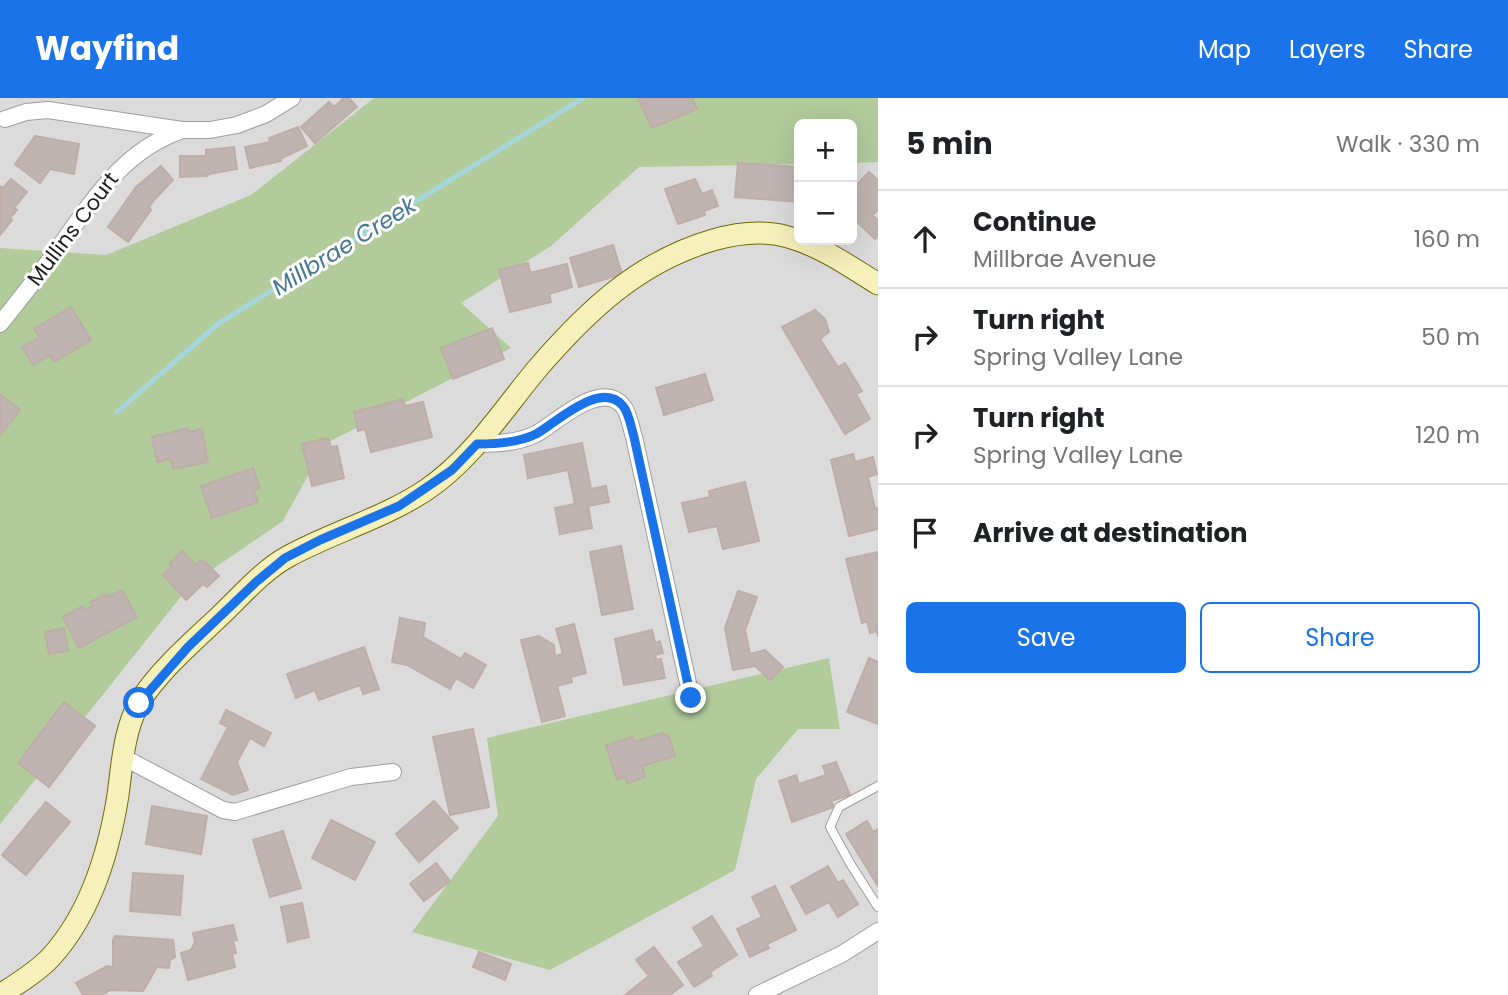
<!DOCTYPE html>
<html lang="en">
<head>
<meta charset="utf-8">
<style>
	body { margin:0; font-family:Poppins,sans-serif; background:#f6f6f6; color:#202124 }
	.controls { position:absolute; right:21px; top:21px; display:grid; overflow:hidden; border-radius:10px; box-shadow:0 7px 28px #0002 }
	.controls button { width:63px; height:63px; display:grid; place-items:center; padding:0; border:0; border-bottom:2px solid #e0e0e0; background:#fff; color:#202124; font:35px sans-serif }
	.stop { position:absolute; width:21px; height:21px; margin:-16px; border:5px solid #1a73e8; border-radius:50%; background:#fff }
	.stop.end { background:#1a73e8; border-color:#fff; box-shadow:0 2px 7px #0008 }
	.list { margin:0; padding:0; list-style:none }
	h2 { display:flex; justify-content:space-between; align-items:center; height:91px; margin:0; padding:0 28px; font-size:30px }
	h2 small { font-size:23px; font-weight:400; color:#757577 }
	.list li { display:grid; grid-template-columns:46px 1fr auto; gap:21px; align-items:center; box-sizing:border-box; height:98px; padding:0 28px; border-top:2px solid #e0e0e0 }
	.list b { display:block; font-size:26px; white-space:nowrap }
	.list p { margin:0; font-size:23px; white-space:nowrap; color:#757577 }
	.list em { font-size:23px; font-style:normal; color:#757577 }
	.actions { display:flex; gap:14px; padding:21px 28px }
	.actions a { flex:1; padding:16px 0; border:2px solid #1a73e8; border-radius:10px; text-align:center; font-size:24px; color:#1a73e8 }
	.actions .main { background:#1a73e8; color:#fff }
	.icon { flex:none; width:38px; height:38px; fill:none; stroke:currentColor; stroke-width:2; stroke-linecap:round; stroke-linejoin:round }
	.map { position:relative; flex:none; width:878px; height:897px; overflow:hidden }
	header { display:flex; align-items:center; gap:42px; box-sizing:border-box; height:98px; padding:0 35px; background:#1a73e8; color:#fff }
	header strong { font-size:33px }
	nav { display:flex; gap:38px; margin-inline-start:auto; font-size:24px }
	main { display:flex }
	aside { flex:1; background:#fff }
	.map>svg:first-child { display:block }
	.residential { fill:#dcdbdb; fill-rule:evenodd }
	.forest { fill:#b1cb9b }
	.lines { fill:none; stroke-linecap:round; stroke-linejoin:round }
	.stream { stroke:#a7d6da; stroke-width:5 }
	.building { fill:#bfb4b1; stroke:#bfaea7; stroke-width:2 }
	.lane-casing { stroke:#9f9f9f; stroke-width:10 }
	.street-casing { stroke:#9f9f9f; stroke-width:18 }
	.secondary-casing { stroke:#6f6a0a; stroke-width:23 }
	.lane { stroke:#fff; stroke-width:8 }
	.street { stroke:#fff; stroke-width:16 }
	.secondary { stroke:#f6f0bb; stroke-width:21 }
	.route { stroke:#1a73e8; stroke-width:9 }
	.labels { text-anchor:middle; stroke-width:6; stroke-linejoin:round; paint-order:stroke }
	.street-label { font-size:21px; fill:#1e1e1e; stroke:#fff }
	.water-label { font-size:23px; font-style:italic; fill:#467891; stroke:#fff }
</style>
</head>
<body>
<header>
<strong>Wayfind</strong>
<nav><a>Map</a><a>Layers</a><a>Share</a></nav>
</header>
<main>
<div class="map">
<svg width="878" height="897" viewBox="0 0 878 897">
	<rect width="100%" height="100%" fill="#eee9e4"/>
	<path class="residential" d="M0,0H878V897H0ZM799,26H852V142H799Z"/>
	<g class="forest">
		<path d="M374,0H878V64L852,65V26H799V66L639,69L551,148L461,205L511,250L325,346L283,423L191,486L0,726V150L106,157L251,97Z"/>
		<path d="M829,560L840,631H798L756,681L735,772L550,872L412,834L498,718L487,640Z"/>
	</g>
	<g class="lines">
		<path class="stream" d="M117,314L219,225L583,0"/>
	</g>
	<g class="building">
		<path d="M344,0H349L357,9L315,45L301,29L329,4L334,9Z"/>
		<path d="M638,0H692L697,11L652,30Z"/>
		<path d="M298,29L307,48L280,61L281,63L250,70L245,49L270,44L269,40Z"/>
		<path d="M35,38L79,46L74,76L50,71L40,85L15,66Z"/>
		<path d="M234,49L237,71L209,76L207,78L180,79V58H206V52Z"/>
		<path d="M738,65L799,69V104L735,99Z"/>
		<path d="M161,68L173,82L154,102L149,109L151,112L128,144L108,129L136,89Z"/>
		<path d="M869,74L878,82V112L872,117L878,122V138L875,141L852,119V92Z"/>
		<path d="M11,81L27,94L14,110L17,112L10,120L12,122L0,137V88L3,90Z"/>
		<path d="M695,81L702,96L712,92L718,108L704,113L705,117L678,126L665,91Z"/>
		<path d="M613,147L622,176L579,189L570,160Z"/>
		<path d="M528,165L530,174H534L567,166L572,189L549,196L551,204L510,214L499,172Z"/>
		<path d="M71,209L91,242L54,264L50,257L33,267L22,249L40,239L34,231Z"/>
		<path d="M815,212L825,221L829,234L820,241L838,269L845,265L862,293L856,296L870,321L845,336L782,229Z"/>
		<path d="M492,230L504,261L453,281L441,250Z"/>
		<path d="M705,276L713,302L664,317L656,290Z"/>
		<path d="M0,296L20,312L0,337Z"/>
		<path d="M403,301L405,308L423,304L432,339L371,354L365,331L358,333L354,314Z"/>
		<path d="M188,330V334L202,331L208,364L173,371L171,361L157,364L152,339Z"/>
		<path d="M328,340L331,349L337,348L344,380L312,388L302,346Z"/>
		<path d="M582,345L591,391L606,388L609,404L588,408L592,430L560,436L555,410L575,406L568,372L528,380L524,357Z"/>
		<path d="M853,356L855,364L873,359L877,376L868,379L875,411L878,410V431L849,438L831,362Z"/>
		<path d="M253,370L260,390L253,392L258,404L212,420L201,388Z"/>
		<path d="M745,384L759,443L723,451L717,428L689,434L682,405L710,399L709,393Z"/>
		<path d="M621,448L633,511L602,517L590,454Z"/>
		<path d="M182,453L195,467L201,462L204,465L205,464L219,478L207,489L203,486L186,502L163,477L172,468L169,466Z"/>
		<path d="M878,454V539L877,533L870,535L867,523L862,525L846,461Z"/>
		<path d="M122,492L137,519L79,550L63,519L83,508L85,512L93,508L91,504L106,496L108,499Z"/>
		<path d="M738,493L757,499L745,532L750,556L765,552L783,569L770,582L755,568L733,572L725,530Z"/>
		<path d="M400,520L425,525L423,539L461,561L465,555L486,567L473,590L456,580L450,591L407,567L392,564Z"/>
		<path d="M574,526L586,575L571,579L572,584L557,588L565,618L542,624L521,542L539,538L554,547L555,558L563,556L556,531Z"/>
		<path d="M64,530L68,553L49,556L45,534Z"/>
		<path d="M652,532L655,545L660,543L663,555L655,557L656,562L661,561L665,580L624,587L615,541Z"/>
		<path d="M364,549L379,591L363,596L360,587L319,602L315,592L296,600L287,576Z"/>
		<path d="M869,560L878,564V626L847,614Z"/>
		<path d="M64,604L95,628L49,689L18,665Z"/>
		<path d="M226,612L271,635L264,648L250,640L237,664L248,692L233,697L201,681L228,629L220,625Z"/>
		<path d="M473,631L489,709L450,717L433,639Z"/>
		<path d="M663,635L664,638L668,637L675,658L642,668L645,679L627,685L625,679L617,682L606,647L632,639L634,644Z"/>
		<path d="M836,664L850,697L831,703L834,709L792,724L779,683L796,677L799,686L826,677L823,668Z"/>
		<path d="M434,703L458,730L419,764L396,736Z"/>
		<path d="M46,704L70,724L26,777L2,757Z"/>
		<path d="M152,708L207,718L201,756L146,746Z"/>
		<path d="M331,722L375,744L355,782L312,760Z"/>
		<path d="M867,723L873,734L878,731V788L846,736Z"/>
		<path d="M283,733L301,790L270,799L253,742Z"/>
		<path d="M436,765L450,783L424,803L410,786Z"/>
		<path d="M828,768L838,785L843,782L858,806L838,819L829,804L806,816L791,789Z"/>
		<path d="M133,775L183,778L180,817L130,813Z"/>
		<path d="M775,788L796,832L767,846L769,850L750,859L737,831L762,819L752,799Z"/>
		<path d="M302,805L309,839L288,844L281,809Z"/>
		<path d="M712,818L737,857L710,874L712,878L694,889L678,864L704,848L693,830Z"/>
		<path d="M233,827L237,842L233,843L236,855L232,856L235,869L188,882L181,855L191,852L195,844L193,835Z"/>
		<path d="M115,838L173,842L175,859L170,862L169,870L157,869L143,893L110,892L102,897H83L76,885L107,868L113,869V842Z"/>
		<path d="M654,849L683,887L670,897H625L649,878L636,862Z"/>
		<path d="M479,854L511,866L505,882L473,869Z"/>
	</g>
	<g class="lines">
		<g class="lane-casing">
			<path id="lane" d="M878,688L839,709L830,729L851,767L878,809"/>
		</g>
		<g class="street-casing">
			<g id="street">
				<path d="M5,21L26,14L48,12L182,32H210L237,27L266,16L292,0"/>
				<path d="M0,226C21,200 42,173 62,145C95,99 124,53 180,33"/>
				<path d="M477,346C496,346 518,345 536,336C556,325 601,281 623,308C629,315 631,330 634,339L691,599"/>
				<path d="M123,659L223,712L235,714L351,679L393,674"/>
				<path d="M757,897L842,856L878,833"/>
			</g>
		</g>
		<g class="secondary-casing">
			<path id="secondary" d="M0,897C17,886 37,874 51,859C91,815 109,754 118,697C122,667 124,632 139,605C157,574 196,541 222,516C242,497 263,472 289,458C333,434 384,420 426,392C472,361 502,313 537,271C587,213 638,164 713,142C738,135 764,132 788,139C821,148 849,168 878,186"/>
		</g>
		<use href="#lane" class="lane"/>
		<use href="#street" class="street"/>
		<use href="#secondary" class="secondary"/>
	</g>
	<g class="lines">
		<path class="route" d="M139,605L188,549L256,484L285,460L320,442L399,408L452,372L477,346C496,346 518,345 536,336C556,325 601,281 623,308C629,315 631,329 634,339L691,600"/>
	</g>
	<g class="labels">
		<g class="street-label">
			<text transform="translate(73 131) rotate(-53)" y="7">Mullins Court</text>
		</g>
		<g class="water-label">
			<text transform="translate(344 148) rotate(-32)" y="8">Millbrae Creek</text>
		</g>
	</g>
</svg>
<div class="controls">
<button>+</button>
<button>−</button>
</div>
<div class="stop" style="left:139px;top:605px"></div>
<div class="stop end" style="left:691px;top:600px"></div>
</div>
<aside>
<h2>5 min<small>Walk · 330 m</small></h2>
<ul class="list">
<li><svg class="icon" aria-label="ahead" viewBox="0 0 24 24"><path d="M12 20V5M6 11l6-6 6 6"/></svg><div><b>Continue</b><p>Millbrae Avenue</p></div><em>160 m</em></li>
<li><svg class="icon" aria-label="right" viewBox="0 0 24 24"><path d="M7 20v-9h11M14 6l5 5-5 5"/></svg><div><b>Turn right</b><p>Spring Valley Lane</p></div><em>50 m</em></li>
<li><svg class="icon" aria-label="right" viewBox="0 0 24 24"><path d="M7 20v-9h11M14 6l5 5-5 5"/></svg><div><b>Turn right</b><p>Spring Valley Lane</p></div><em>120 m</em></li>
<li><svg class="icon" aria-label="arrive" viewBox="0 0 24 24"><path d="M6 21V4h12l-3 4 3 4H6"/></svg><div><b>Arrive at destination</b></div></li>
</ul>
<div class="actions"><a class="main">Save</a><a>Share</a></div>
</aside>
</main>
</body>
</html>
